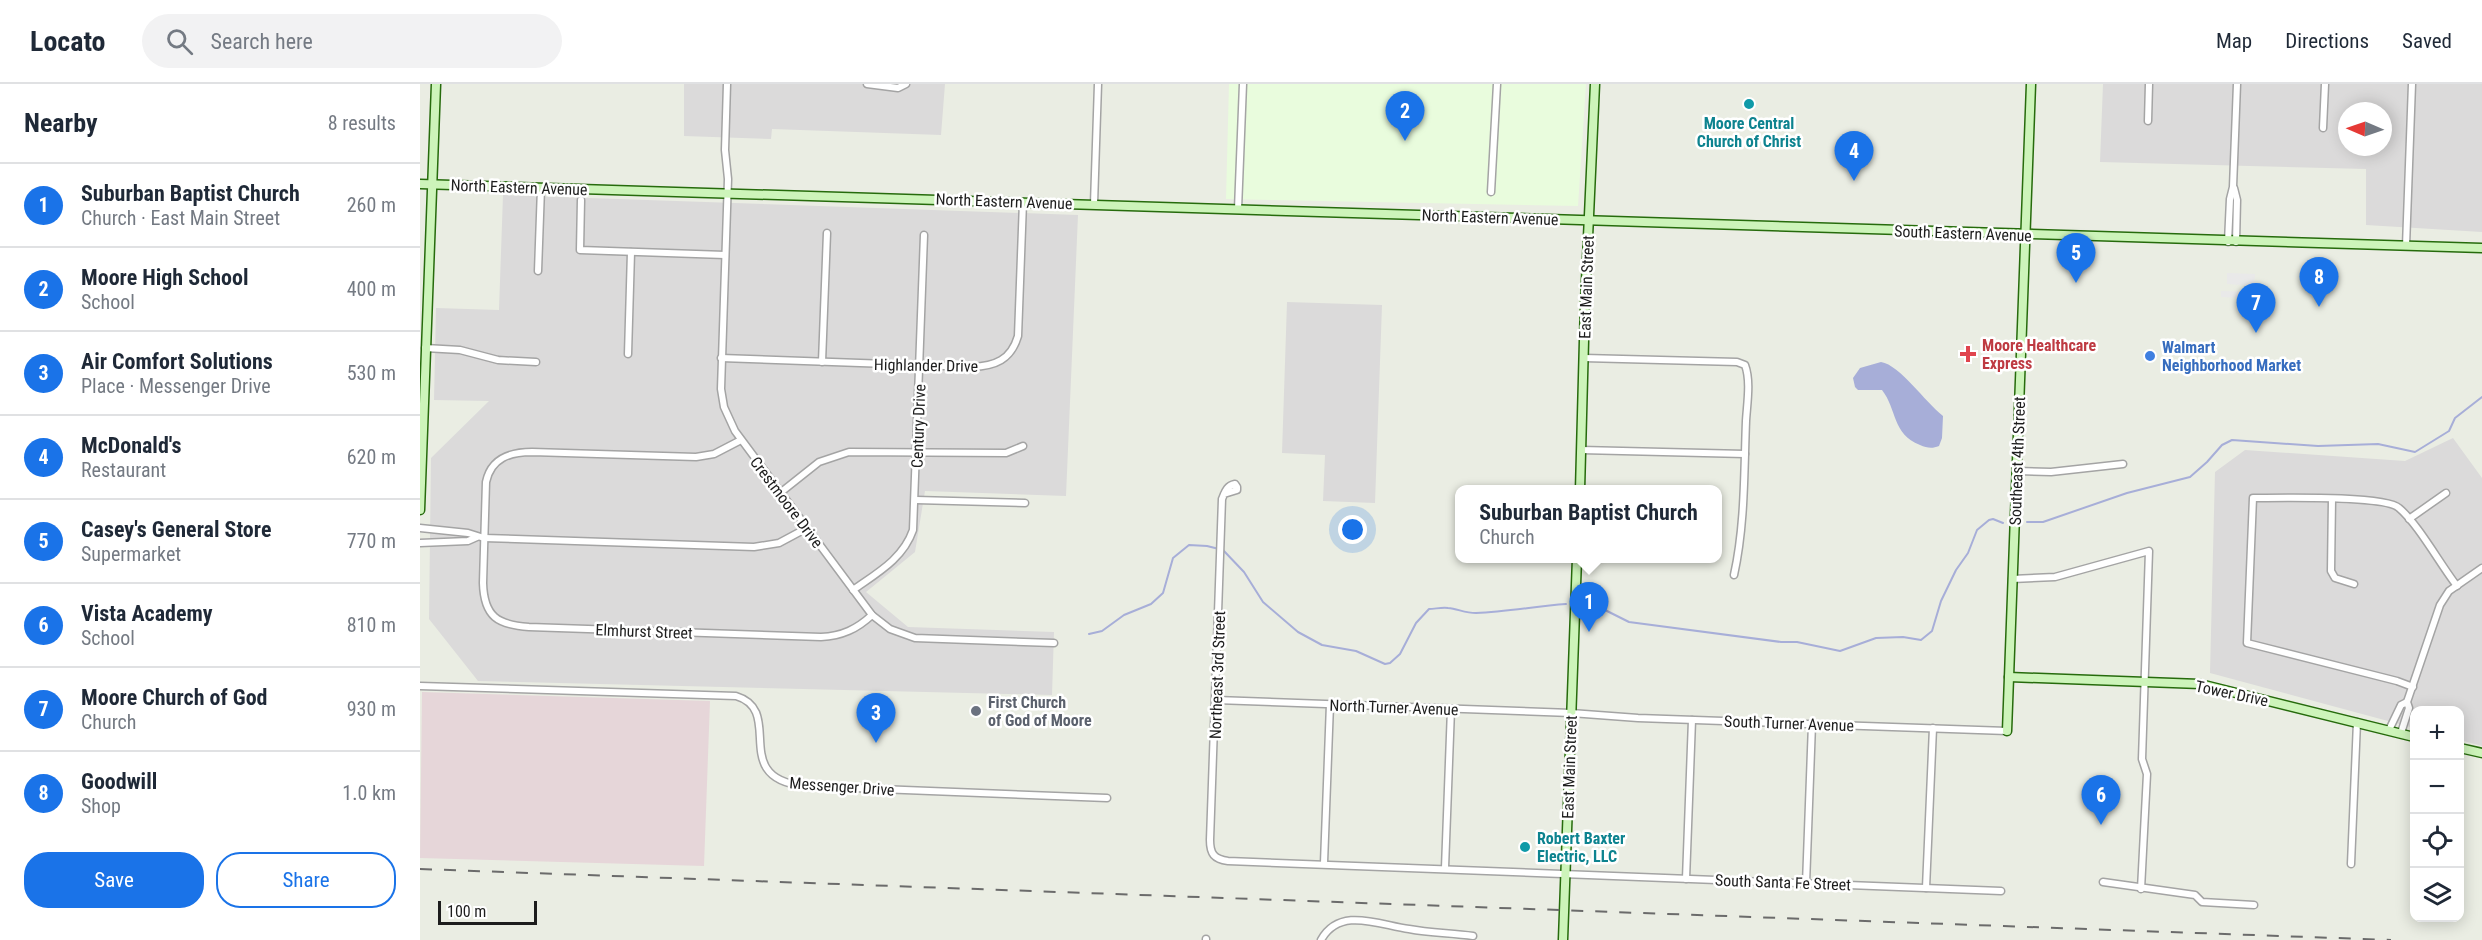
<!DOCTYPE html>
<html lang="en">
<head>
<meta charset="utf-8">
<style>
	body { margin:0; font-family:"Roboto Condensed",sans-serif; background:#f2f2f3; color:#1f2937 }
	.controls { position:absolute; right:18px; bottom:18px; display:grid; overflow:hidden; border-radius:12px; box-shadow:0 3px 15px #0003 }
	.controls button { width:54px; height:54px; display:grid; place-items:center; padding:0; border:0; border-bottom:2px solid #e0e1e3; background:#fff; color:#1f2937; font:30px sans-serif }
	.compass { position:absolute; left:1918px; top:18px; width:54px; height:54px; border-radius:50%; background:#fff; box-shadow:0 3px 15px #0003; rotate:272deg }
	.scale { position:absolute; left:18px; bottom:15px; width:99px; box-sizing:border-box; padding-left:6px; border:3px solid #1d1d1d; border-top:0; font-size:16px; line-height:21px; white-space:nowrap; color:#1d1d1d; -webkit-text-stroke:4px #fff; paint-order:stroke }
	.you { position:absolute; left:933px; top:446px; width:21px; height:21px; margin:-15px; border:4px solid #fff; border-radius:50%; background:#1a73e8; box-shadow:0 0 0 9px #1a73e833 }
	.badge { display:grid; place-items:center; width:39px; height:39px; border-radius:50%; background:#1a73e8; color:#fff; font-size:20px; font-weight:700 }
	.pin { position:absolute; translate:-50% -50px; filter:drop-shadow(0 2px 3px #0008) }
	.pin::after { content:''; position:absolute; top:32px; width:21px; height:18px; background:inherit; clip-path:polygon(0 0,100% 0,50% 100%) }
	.popup { position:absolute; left:1035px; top:401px; width:267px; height:78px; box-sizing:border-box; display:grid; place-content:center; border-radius:12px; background:#fff; filter:drop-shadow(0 2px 4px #0005); font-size:20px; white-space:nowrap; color:#747a83 }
	.popup b { font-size:22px; color:#1f2937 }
	.popup::after { content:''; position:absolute; left:50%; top:100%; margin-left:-12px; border:12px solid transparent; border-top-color:#fff }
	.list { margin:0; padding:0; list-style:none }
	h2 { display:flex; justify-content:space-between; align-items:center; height:78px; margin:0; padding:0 24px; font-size:26px }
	h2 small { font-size:20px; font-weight:400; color:#747a83 }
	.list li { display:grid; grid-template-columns:39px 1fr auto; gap:18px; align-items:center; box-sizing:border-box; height:84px; padding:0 24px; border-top:2px solid #e0e1e3 }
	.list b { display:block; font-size:22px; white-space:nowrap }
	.list p { margin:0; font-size:20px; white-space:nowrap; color:#747a83 }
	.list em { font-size:20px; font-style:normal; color:#747a83 }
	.actions { display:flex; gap:12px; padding:18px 24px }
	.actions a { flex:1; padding:14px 0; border:2px solid #1a73e8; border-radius:24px; text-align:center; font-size:21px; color:#1a73e8 }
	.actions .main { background:#1a73e8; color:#fff }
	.icon { flex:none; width:33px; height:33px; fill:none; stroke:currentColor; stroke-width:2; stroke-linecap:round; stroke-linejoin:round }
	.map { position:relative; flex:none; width:2062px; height:856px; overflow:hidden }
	header { display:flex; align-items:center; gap:36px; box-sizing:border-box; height:84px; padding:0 30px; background:#fff; border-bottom:2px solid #e0e1e3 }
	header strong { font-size:28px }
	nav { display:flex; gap:33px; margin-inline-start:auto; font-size:21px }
	.search { width:420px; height:54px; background:#f2f2f3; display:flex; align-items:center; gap:15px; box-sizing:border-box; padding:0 21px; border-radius:33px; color:#747a83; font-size:22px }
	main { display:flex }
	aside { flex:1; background:#fff }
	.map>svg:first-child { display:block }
	.residential { fill:#dbdada; fill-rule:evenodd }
	.industrial { fill:#e6d6d9 }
	.education { fill:#e9fcdd }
	.parking { fill:#e9e9e9 }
	.water { fill:#a7aed8 }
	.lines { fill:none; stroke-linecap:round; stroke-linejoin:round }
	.stream { stroke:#a7aed8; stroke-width:2 }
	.street-casing { stroke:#a4a4a4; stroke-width:9 }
	.secondary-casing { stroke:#266b0c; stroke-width:11 }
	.street { stroke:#fff; stroke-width:6 }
	.secondary { stroke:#cdf4ba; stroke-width:8 }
	.rail { stroke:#6b6b6b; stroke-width:2; stroke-dasharray:12 12; stroke-linecap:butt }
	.culture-dot { fill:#0f9aa8; stroke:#fff; stroke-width:2 }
	.health-dot { fill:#e0444e; stroke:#fff; stroke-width:2 }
	.shop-dot { fill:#3f7fe0; stroke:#fff; stroke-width:2 }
	.worship-dot { fill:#6b7280; stroke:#fff; stroke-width:2 }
	.labels { text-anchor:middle; stroke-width:5; stroke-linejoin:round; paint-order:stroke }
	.culture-label { font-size:16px; font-weight:bold; fill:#0d838f; stroke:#fff }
	.street-label { font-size:16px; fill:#1d1d1d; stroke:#fff }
	.health-label { font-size:16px; font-weight:bold; fill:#be3a42; stroke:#fff; text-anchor:start }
	.shop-label { font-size:16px; font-weight:bold; fill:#366cbe; stroke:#fff; text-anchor:start }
	.worship-label { font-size:16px; font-weight:bold; fill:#5b616d; stroke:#fff; text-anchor:start }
</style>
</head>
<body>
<header>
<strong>Locato</strong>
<div class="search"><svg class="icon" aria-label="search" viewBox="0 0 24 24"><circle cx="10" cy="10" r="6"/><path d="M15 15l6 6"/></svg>Search here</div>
<nav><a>Map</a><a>Directions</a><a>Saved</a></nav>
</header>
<main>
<aside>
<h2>Nearby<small>8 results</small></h2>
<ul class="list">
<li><span class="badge">1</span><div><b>Suburban Baptist Church</b><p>Church · East Main Street</p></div><em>260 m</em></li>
<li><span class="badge">2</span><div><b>Moore High School</b><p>School</p></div><em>400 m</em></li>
<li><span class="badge">3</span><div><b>Air Comfort Solutions</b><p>Place · Messenger Drive</p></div><em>530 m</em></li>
<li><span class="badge">4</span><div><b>McDonald's</b><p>Restaurant</p></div><em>620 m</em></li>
<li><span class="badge">5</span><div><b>Casey's General Store</b><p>Supermarket</p></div><em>770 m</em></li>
<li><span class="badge">6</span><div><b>Vista Academy</b><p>School</p></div><em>810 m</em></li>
<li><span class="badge">7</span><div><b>Moore Church of God</b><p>Church</p></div><em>930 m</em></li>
<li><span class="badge">8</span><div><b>Goodwill</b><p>Shop</p></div><em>1.0 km</em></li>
</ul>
<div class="actions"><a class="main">Save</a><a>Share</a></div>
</aside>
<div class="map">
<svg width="2062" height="856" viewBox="0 0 2062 856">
	<rect width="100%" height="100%" fill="#eaede3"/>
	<g class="residential">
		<path d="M264,0H525L521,51L352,45L351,55L264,52Z"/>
		<path d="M1683,0H2062V148L1946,141V85L1680,78ZM1927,27H1963V63H1927Z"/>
		<path d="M83,111L658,131L646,412L505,407L495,468L446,508L488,543L634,548L632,611L58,597L9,535L11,374L69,317L14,316L16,224L79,226Z"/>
		<path d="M867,218L962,221L955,419L903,417L905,371L862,369Z"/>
		<path d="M2033,354L2062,394V662L2040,656V626H1994V644L1790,589L1795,388L1825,366L1985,377Z"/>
	</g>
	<path class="industrial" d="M2,608L290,617L284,782L0,774Z"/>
	<path class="education" d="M809,0H1166L1158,122L806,115Z"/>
	<g class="parking">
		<path d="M1807,189L1835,190L1834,202L1807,200Z"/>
		<path d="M1801,207L1844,208V215L1801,213Z"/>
	</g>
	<path class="water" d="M1461,278C1480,281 1505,318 1523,332L1522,354L1519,362C1512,365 1507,364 1500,361C1472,350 1477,325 1462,306H1438L1435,303L1433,294L1440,284Z"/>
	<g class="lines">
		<g class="stream">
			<path d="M1607,438H1623L1707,409L1770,393L1787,378L1802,361L1812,356L1898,362L1958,360L1995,368L2029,347L2035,334L2062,313"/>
			<path d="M1166,521L1183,525L1209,538L1361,558H1377L1420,567L1456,554L1483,553L1501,556L1512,547L1521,517L1536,486L1548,469L1557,446L1569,436L1573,435L1583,439"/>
			<path d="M669,550L682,547L704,531L731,520L743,509L753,474L769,461L787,462L803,466L824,488L843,518L878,548L902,561L936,567L965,580L970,579L980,570L996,539L1009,525C1015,525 1022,523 1028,524C1038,525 1045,529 1056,529C1087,528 1116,522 1146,520"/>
		</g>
		<g class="street-casing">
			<g id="street">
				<path d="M307,0L305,66L308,95L301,305L304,323L315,347L452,531L470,545L495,554L634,559"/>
				<path d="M447,0L478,4L486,0"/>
				<path d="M1728,37L1729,0"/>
				<path d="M1903,44L1905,0"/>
				<path d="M1814,104L1817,116L1816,158"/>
				<path d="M1071,108L1077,0"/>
				<path d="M161,116L160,166L305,171"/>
				<path d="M674,120L678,0"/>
				<path d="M818,125L823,0"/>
				<path d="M1808,158L1810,115L1813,103L1817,0"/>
				<path d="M1986,162L1992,0"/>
				<path d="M118,187L121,104"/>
				<path d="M5,264L40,266L78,276L116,278"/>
				<path d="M208,270L211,168"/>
				<path d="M301,274L552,283C575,282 591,276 598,252L603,118"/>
				<path d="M1164,274L1317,278L1325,281C1331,297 1327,320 1326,337C1324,389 1325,441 1314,491"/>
				<path d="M402,278L407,149"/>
				<path d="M321,356L294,370L276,373L112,368C90,368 71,374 66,398L63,499C64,533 78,541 109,543L401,553C422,552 437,545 452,531"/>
				<path d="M1161,366L1325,370"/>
				<path d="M1597,387L1631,388L1703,380"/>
				<path d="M360,409L399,378L429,368L586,369L603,362"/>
				<path d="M804,410L817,406V403L815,400C806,402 805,408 802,415L790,756C790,770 794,775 808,777L1581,807"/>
				<path d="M1912,415L1911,487L1915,494L1934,500"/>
				<path d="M496,416L605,419"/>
				<path d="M1989,435L2026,409"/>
				<path d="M0,444L48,449L64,454L334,463L359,459L387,444"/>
				<path d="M0,459L48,457L57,453"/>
				<path d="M1592,495L1635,493L1729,467L1722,675L1727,690L1721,805"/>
				<path d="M433,506C457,489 483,475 493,446L504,151"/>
				<path d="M0,602L316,612C366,627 308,694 384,702L687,714"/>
				<path d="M1993,603L1977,597L1827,559L1833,414C1857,414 1965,411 1979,424C1998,440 2020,480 2037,502"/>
				<path d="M796,616L1151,629L1218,634L1587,647"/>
				<path d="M1969,646L1981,621L1987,618"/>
				<path d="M1981,649L1989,624L1987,618L2020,521L2029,507L2062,484"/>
				<path d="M904,779L910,620"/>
				<path d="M1931,780L1937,638"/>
				<path d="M1025,784L1031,625"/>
				<path d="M1266,795L1272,636"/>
				<path d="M1683,798L1775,811L1782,818L1834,821"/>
				<path d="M1386,800L1392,640"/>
				<path d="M1506,804L1513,644"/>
				<path d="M786,856V855"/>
				<path d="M901,856C920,822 959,841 989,845C1010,849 1032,849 1053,852"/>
			</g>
		</g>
		<g class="secondary-casing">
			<g id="secondary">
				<path d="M0,100L2062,164"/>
				<path d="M1160,406L1165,219L1175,0"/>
				<path d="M0,426L16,0"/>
				<path d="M1589,593L1780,600L1994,653"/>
				<path d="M1587,647L1611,0"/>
				<path d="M2040,664L2062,669"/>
				<path d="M1143,856L1157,474"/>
			</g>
		</g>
		<use href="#street" class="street"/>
		<use href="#secondary" class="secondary"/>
		<path class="rail" d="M0,785L1971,856"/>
	</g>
	<g class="culture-dot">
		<circle cx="1329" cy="20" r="6"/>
		<circle cx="1105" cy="763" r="6"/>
	</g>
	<path class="health-dot" d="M1545 261h6v6h6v6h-6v6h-6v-6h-6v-6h6z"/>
	<circle class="shop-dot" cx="1730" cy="272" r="6"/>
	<circle class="worship-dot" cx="556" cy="627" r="6"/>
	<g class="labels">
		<g class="culture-label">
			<text x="1329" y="45">Moore Central<tspan x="1329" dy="18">Church of Christ</tspan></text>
			<text x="1117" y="760" text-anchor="start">Robert Baxter<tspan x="1117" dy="18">Electric, LLC</tspan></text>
		</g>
		<g class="street-label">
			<text transform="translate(99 103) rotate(2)" y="6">North Eastern Avenue</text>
			<text transform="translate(584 117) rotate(2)" y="6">North Eastern Avenue</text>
			<text transform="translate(1070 133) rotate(2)" y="6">North Eastern Avenue</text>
			<text transform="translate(1543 149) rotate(2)" y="6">South Eastern Avenue</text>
			<text transform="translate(1166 203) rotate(-88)" y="6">East Main Street</text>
			<text transform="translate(506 281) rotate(1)" y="6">Highlander Drive</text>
			<text transform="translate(498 342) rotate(-88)" y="6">Century Drive</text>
			<text transform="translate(1597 377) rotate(-88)" y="6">Southeast 4th Street</text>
			<text transform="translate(367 418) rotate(53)" y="6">Crestmoore Drive</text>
			<text transform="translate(224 547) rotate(2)" y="6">Elmhurst Street</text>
			<text transform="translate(797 591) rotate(-88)" y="6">Northeast 3rd Street</text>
			<text transform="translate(1812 609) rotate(12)" y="6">Tower Drive</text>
			<text transform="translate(974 623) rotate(2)" y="6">North Turner Avenue</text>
			<text transform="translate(1369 639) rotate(2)" y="6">South Turner Avenue</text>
			<text transform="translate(1149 683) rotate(-88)" y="6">East Main Street</text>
			<text transform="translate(422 702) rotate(4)" y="6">Messenger Drive</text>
			<text transform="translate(1363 798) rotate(2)" y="6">South Santa Fe Street</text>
		</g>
		<g class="health-label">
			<text x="1562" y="267">Moore Healthcare<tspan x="1562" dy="18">Express</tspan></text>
		</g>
		<g class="shop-label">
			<text x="1742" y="269">Walmart<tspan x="1742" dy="18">Neighborhood Market</tspan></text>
		</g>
		<g class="worship-label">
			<text x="568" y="624">First Church<tspan x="568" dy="18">of God of Moore</tspan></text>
		</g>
	</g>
</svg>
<div class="controls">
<button>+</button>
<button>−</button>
<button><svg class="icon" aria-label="locate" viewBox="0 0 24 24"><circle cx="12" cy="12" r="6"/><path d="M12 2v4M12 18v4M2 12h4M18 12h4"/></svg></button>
<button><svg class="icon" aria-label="layers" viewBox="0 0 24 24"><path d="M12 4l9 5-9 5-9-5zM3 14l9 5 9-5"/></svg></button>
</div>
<svg class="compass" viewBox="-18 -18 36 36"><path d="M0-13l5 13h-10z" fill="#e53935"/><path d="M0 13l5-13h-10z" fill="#747a83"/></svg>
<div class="scale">100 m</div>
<div class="you"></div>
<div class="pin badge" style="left:1169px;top:548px">1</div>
<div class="popup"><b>Suburban Baptist Church</b>Church</div>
<div class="pin badge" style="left:985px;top:57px">2</div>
<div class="pin badge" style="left:456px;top:659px">3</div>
<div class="pin badge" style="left:1434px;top:97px">4</div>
<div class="pin badge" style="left:1656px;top:199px">5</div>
<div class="pin badge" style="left:1681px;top:741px">6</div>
<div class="pin badge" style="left:1836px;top:249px">7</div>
<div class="pin badge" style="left:1899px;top:223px">8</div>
</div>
</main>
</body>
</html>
